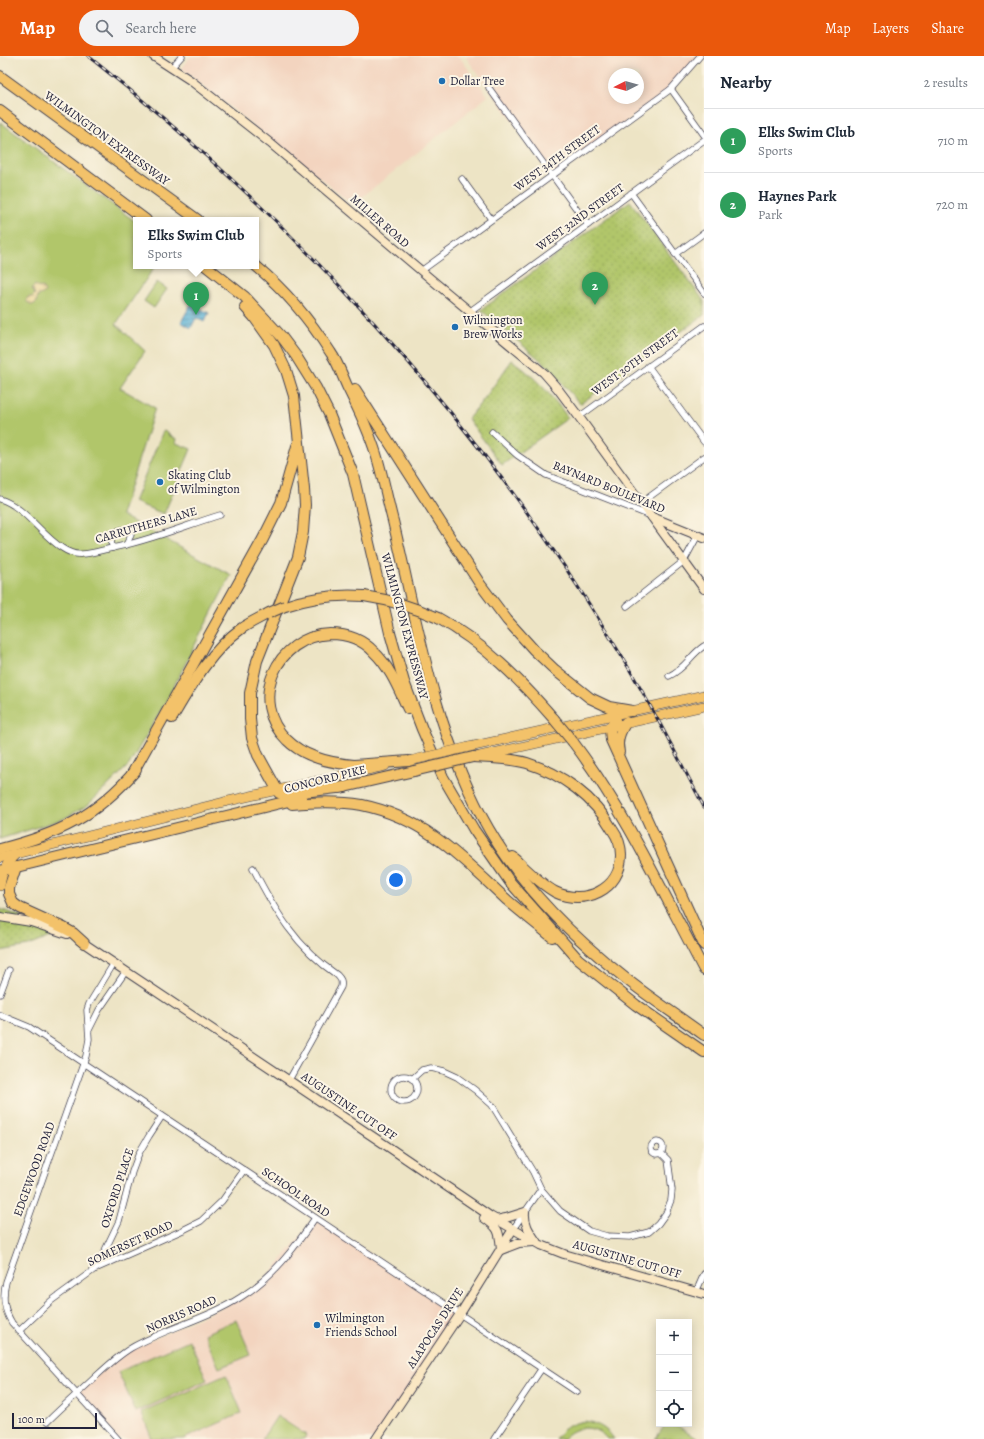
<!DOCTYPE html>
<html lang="en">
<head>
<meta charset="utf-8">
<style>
	body { margin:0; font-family:Alegreya,serif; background:#f2f2f3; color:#1f2937 }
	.controls { position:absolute; right:12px; bottom:12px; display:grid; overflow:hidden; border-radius:0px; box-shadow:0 2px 10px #0003 }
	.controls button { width:36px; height:36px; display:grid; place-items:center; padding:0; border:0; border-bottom:1px solid #e0e1e3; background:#fff; color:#1f2937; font:20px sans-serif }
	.compass { position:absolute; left:608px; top:12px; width:36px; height:36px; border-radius:50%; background:#fff; box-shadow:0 2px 10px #0003; rotate:264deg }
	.scale { position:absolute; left:12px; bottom:10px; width:85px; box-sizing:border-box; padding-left:4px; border:2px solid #22223b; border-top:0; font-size:11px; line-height:14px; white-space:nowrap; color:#22223b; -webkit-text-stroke:3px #fcf5e5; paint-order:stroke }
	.you { position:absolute; left:396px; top:824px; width:14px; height:14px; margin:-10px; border:3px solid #fff; border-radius:50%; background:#1a73e8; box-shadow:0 0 0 6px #1a73e833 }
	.badge { display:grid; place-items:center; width:26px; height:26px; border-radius:50%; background:#ea580c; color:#fff; font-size:13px; font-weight:700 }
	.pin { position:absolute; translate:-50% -33px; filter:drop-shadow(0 1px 2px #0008) }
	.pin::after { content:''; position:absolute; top:21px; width:14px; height:12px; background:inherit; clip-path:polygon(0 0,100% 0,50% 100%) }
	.popup { position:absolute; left:133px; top:161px; width:126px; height:52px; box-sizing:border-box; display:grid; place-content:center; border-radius:0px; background:#fff; filter:drop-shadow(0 1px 3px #0005); font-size:13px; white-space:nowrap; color:#747a83 }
	.popup b { font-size:15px; color:#1f2937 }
	.popup::after { content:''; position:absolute; left:50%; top:100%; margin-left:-8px; border:8px solid transparent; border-top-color:#fff }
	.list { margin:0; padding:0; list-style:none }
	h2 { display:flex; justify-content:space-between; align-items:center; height:52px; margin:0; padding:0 16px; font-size:17px }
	h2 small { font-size:13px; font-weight:400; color:#747a83 }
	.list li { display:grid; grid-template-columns:26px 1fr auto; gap:12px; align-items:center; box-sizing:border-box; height:64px; padding:0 16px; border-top:1px solid #e0e1e3 }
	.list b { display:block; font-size:15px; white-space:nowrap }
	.list p { margin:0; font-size:13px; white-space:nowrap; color:#747a83 }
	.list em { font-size:13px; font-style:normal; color:#747a83 }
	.icon { flex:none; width:22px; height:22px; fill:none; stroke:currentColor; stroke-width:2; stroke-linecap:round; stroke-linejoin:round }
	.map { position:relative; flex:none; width:704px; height:1383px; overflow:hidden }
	header { display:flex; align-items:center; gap:24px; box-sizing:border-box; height:56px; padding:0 20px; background:#ea580c; color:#fff }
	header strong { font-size:19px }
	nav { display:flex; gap:22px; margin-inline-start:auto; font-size:14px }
	.search { width:280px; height:36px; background:#f2f2f3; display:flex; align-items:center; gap:10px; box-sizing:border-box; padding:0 14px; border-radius:22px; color:#747a83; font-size:15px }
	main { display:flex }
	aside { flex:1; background:#fff }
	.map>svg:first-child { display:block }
	.built { fill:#f3d4bf; fill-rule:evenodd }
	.grass { fill:#b1c66b; stroke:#6a7453 }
	.sand { fill:url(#sand-dots); stroke:#887e6c }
	.park { fill:url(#park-dots); stroke:#6a7453 }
	.water { fill:url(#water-rules); stroke:#3e6988 }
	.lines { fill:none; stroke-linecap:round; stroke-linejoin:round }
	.street-casing { stroke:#403f50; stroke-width:7 }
	.secondary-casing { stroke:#403f50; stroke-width:10 }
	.primary-casing { stroke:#403f50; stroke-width:10 }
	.highway-casing { stroke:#403f50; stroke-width:12 }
	.street { stroke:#fff; stroke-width:5.5 }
	.secondary { stroke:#fae7c3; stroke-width:8 }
	.primary { stroke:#f3c26a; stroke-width:9 }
	.highway { stroke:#f3c26a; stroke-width:10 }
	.rail-casing { stroke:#22223b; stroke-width:3 }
	.rail { stroke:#fcf5e5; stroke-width:1.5; stroke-dasharray:4.5; stroke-linecap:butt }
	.primary-bridge-casing { stroke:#403f50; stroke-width:10; stroke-linecap:butt }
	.highway-bridge-casing { stroke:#403f50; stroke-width:12; stroke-linecap:butt }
	.primary-bridge { stroke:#f3c26a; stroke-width:9 }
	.highway-bridge { stroke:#f3c26a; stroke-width:10 }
	.poi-dot { fill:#1f6fb2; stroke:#fcf5e5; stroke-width:1.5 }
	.labels { text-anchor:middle; stroke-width:4; stroke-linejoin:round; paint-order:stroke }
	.poi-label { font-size:12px; fill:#22223b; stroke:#fcf5e5; text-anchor:start }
	.street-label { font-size:12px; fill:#22223b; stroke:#fcf5e5 }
</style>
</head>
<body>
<header>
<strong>Map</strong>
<div class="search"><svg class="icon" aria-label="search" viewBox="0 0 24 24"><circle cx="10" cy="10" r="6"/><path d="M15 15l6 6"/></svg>Search here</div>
<nav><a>Map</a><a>Layers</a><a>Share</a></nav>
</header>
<main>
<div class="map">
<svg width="704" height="1383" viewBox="0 0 704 1383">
	<defs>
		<pattern id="sand-dots" width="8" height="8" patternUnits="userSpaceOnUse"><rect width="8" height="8" fill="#eeda9e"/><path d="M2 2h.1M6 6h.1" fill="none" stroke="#ccbb89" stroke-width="1.8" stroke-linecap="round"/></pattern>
		<pattern id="park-dots" width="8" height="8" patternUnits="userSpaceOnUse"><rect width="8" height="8" fill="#b1c66b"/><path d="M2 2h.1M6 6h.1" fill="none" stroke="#98aa5e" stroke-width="1.8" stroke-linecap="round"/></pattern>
		<pattern id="water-rules" width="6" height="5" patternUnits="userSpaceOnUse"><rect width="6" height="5" fill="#59b0d5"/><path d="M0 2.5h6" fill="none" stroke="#498fae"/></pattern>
	</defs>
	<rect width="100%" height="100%" fill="#fcf5e5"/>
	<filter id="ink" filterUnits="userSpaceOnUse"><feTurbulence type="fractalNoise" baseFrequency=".025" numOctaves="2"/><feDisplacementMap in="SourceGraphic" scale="8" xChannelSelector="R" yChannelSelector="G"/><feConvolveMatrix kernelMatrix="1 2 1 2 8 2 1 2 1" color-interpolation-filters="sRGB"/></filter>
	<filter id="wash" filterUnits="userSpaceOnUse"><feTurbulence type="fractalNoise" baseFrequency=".012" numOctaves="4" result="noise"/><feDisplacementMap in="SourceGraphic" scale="16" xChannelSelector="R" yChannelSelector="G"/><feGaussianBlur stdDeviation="0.9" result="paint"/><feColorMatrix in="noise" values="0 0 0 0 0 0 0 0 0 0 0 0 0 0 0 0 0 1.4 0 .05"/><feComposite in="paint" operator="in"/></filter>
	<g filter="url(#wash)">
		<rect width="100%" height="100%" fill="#ede4c5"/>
		<g class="built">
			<path d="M191,0H459L488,40L353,148L181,12Z"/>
			<path d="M465,0H699L671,33L553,119ZM614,18H638V42H614Z"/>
			<path d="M315,1162L460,1258L376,1383H118L77,1338L122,1298L223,1251L265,1224Z"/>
		</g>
		<g class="grass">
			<path d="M0,66L136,166V210H155L116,268L145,295L120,332L155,352L121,459L231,519L163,651L129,709L88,749L63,763L0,783Z"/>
			<path d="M157,226L167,233L154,252L144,245Z"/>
			<path d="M163,375L169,377L168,379L177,383L176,387L191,393L164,458L134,446Z"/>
			<path d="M236,1264L251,1299L219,1312L204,1278Z"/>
			<path d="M189,1284L207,1324L136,1356L118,1316Z"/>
			<path d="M226,1319L242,1357L183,1383H152L141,1356Z"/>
			<path d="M277,1360L306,1379L304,1383H262Z"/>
			<path d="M585,1365C597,1367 607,1372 614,1383H607C595,1368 575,1369 563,1383H555C563,1372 571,1367 585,1365Z"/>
			<path d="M666,1368H675L697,1383H655Z"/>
		</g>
		<path class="sand" d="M35,229L39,232L42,231L45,235L44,237L38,240L36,247L32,249L26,245L28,241H32L35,238L32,233Z"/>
		<g class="park">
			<path d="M630,145L704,245V259L580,348L545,308L481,254Z"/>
			<path d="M512,304C536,322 551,338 568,362L502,409L468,363L487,339Z"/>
			<path d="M0,853L63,876L29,890L0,895Z"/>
		</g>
		<path class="water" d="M191,248L209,257L204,266L196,262L191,272L181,266Z"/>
	</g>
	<g filter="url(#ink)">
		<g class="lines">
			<g class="street-casing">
				<g id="street">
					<path d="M171,12L182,0"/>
					<path d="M489,32L588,169"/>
					<path d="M671,33L704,79"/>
					<path d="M462,123L491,163"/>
					<path d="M631,137L704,237"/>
					<path d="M675,198L704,177"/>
					<path d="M421,215L671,33L700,0"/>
					<path d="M469,256L704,84"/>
					<path d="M648,310L704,386"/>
					<path d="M579,361L704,270"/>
					<path d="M492,376L517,399L546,419L651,460"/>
					<path d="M0,443C25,451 40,478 62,492C68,496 75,499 82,498C92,498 102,494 112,492C149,485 184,470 220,459"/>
					<path d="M641,447L704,401"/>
					<path d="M113,492C107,481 118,470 129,475L131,479L126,489"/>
					<path d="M627,550L684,505L698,479"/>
					<path d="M669,620C686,612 690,599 704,590"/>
					<path d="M253,812C275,855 296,891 337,919C341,923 342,925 341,931L289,1024"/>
					<path d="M114,907L89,948L87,954L89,983L86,1000L6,1226C2,1242 4,1254 12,1267L118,1383"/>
					<path d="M0,938L9,914"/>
					<path d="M0,959L29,971L577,1336"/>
					<path d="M89,974L99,954L126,915"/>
					<circle cx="404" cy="1033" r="13"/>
					<path d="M412,1023L422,1014L431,1012L444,1015L457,1021L475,1034L492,1049L533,1116L541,1133L560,1155L589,1175L607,1180L630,1181L649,1176L658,1168L666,1157L671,1144L672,1134L668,1104L661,1097"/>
					<circle cx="657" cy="1092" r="6"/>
					<path d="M513,1173L541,1133"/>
					<path d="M96,1213L119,1165L132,1116L139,1097L149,1080L162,1060"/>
					<path d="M696,1236L704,1218"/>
					<path d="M19,1275L51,1245L95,1213L183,1174L201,1165L222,1145L244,1114"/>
					<path d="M47,1366C61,1352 76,1339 91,1325C104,1313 116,1301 131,1292C166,1272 207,1263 241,1241C273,1221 294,1193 315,1162"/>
					<path d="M494,1383L542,1312"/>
				</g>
			</g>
			<g class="secondary-casing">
				<g id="secondary">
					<path d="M153,0L190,24L270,87L438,229L544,317L558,333L579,361L704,533"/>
					<path d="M652,461L704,482"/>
					<path d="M0,861L31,866L67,878"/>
					<path d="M79,884L387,1090L490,1160L513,1173L541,1189L564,1198L704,1238"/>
					<path d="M484,1162C500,1173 499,1175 501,1193"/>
					<path d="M496,1164L506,1162L525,1156C524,1168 529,1175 536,1185"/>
					<path d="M501,1194L519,1187L534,1186"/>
					<path d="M376,1383L460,1258L513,1173"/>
				</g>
			</g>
			<g class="primary-casing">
				<g id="primary">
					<path d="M469,691L704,639"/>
					<path d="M480,700L704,650"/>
					<path d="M0,802L224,746L385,710"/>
					<path d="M0,830C2,816 6,807 16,798"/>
				</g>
			</g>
			<g class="highway-casing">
				<g id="highway">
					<path d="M0,20L198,164"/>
					<path d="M0,55L146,164"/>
					<path d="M206,210L245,241L281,280L296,300L316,332L329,358L353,418L390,577L404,626L422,673L443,721L474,774L510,826L578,903L636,949L704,996"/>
					<path d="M256,210C286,235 310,264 331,297C338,307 342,319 347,330C358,352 369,375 376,398C383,420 387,443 393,465C417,565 433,669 482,761C516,825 569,878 625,922C650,942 678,960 704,979"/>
					<path d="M245,251L254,261L274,289L286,314L294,340L304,433L305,449L303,476L298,501L257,605L250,637V663L252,682L258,699L279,737L287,738L345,731"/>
					<path d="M355,333L480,528L507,564L534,594L555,614L590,642L609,651L632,655"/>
					<path d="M285,550C312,541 336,538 364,540"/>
					<path d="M438,562C484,587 520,624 554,663"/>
					<path d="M408,653C399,634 390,611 374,596C363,584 347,578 330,578C276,580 247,646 287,684C304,701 330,707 354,709L409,705"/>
					<path d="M172,662C191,630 211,594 242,572C251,566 260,562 269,557"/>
					<path d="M615,664L610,674L611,684L704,889"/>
					<path d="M573,686C626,756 663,837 704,914"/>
					<path d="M619,696C616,684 620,676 626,666"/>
					<path d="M473,701C491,702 510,702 527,707C562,718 594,741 612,773C617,780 621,790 621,799C621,834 584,850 555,836C539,827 526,813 513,801"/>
					<path d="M132,718L263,483L281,447L297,390"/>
					<path d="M340,732L414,715"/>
					<path d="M292,748C315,746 339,745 362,749C425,762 462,802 507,844C522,857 537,868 552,881"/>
					<path d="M0,793C59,778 95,761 136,714"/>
					<path d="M16,811L9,832V838L13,847L20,852L64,872L73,877L84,887"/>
					<path d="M0,815L301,742"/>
				</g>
			</g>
			<use href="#street" class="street"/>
			<use href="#secondary" class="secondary"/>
			<use href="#primary" class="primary"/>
			<use href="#highway" class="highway"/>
			<g class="rail-casing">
				<path id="rail" d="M88,0C294,163 474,359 611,583C645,637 674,694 704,751"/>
			</g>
			<use href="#rail" class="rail"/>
			<g class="primary-bridge-casing">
				<path id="primary-bridge" d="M409,705L469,691"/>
			</g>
			<g class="highway-bridge-casing">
				<g id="highway-bridge">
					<path d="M364,540C390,544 414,551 438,562"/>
					<path d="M269,557L285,550"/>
					<path d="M554,663L573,686"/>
					<path d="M414,715L473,701"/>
				</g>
			</g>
			<use href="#primary-bridge" class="primary-bridge"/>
			<use href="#highway-bridge" class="highway-bridge"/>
		</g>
	</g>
	<g class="poi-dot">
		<circle cx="442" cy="25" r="4"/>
		<circle cx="455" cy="271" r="4"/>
		<circle cx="160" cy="426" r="4"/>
		<circle cx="317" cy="1269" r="4"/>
	</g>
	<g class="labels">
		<g class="poi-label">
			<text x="450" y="29">Dollar Tree</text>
			<text x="463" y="268">Wilmington<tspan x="463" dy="14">Brew Works</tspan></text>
			<text x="168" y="423">Skating Club<tspan x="168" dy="14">of Wilmington</tspan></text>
			<text x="325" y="1266">Wilmington<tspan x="325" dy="14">Friends School</tspan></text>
		</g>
		<g class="street-label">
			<text transform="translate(107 82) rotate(36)" y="4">WILMINGTON EXPRESSWAY</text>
			<text transform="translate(557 102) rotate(-36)" y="4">WEST 34TH STREET</text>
			<text transform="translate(580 161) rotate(-36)" y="4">WEST 32ND STREET</text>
			<text transform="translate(380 165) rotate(41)" y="4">MILLER ROAD</text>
			<text transform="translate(635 306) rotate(-36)" y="4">WEST 30TH STREET</text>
			<text transform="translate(609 431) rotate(22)" y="4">BAYNARD BOULEVARD</text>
			<text transform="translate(146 469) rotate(-16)" y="4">CARRUTHERS LANE</text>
			<text transform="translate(405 570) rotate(75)" y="4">WILMINGTON EXPRESSWAY</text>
			<text transform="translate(325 723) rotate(-14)" y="4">CONCORD PIKE</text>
			<text transform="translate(349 1050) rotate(34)" y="4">AUGUSTINE CUT OFF</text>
			<text transform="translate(34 1113) rotate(-70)" y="4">EDGEWOOD ROAD</text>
			<text transform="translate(117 1132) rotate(-72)" y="4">OXFORD PLACE</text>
			<text transform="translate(296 1136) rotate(34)" y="4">SCHOOL ROAD</text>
			<text transform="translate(130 1187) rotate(-25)" y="4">SOMERSET ROAD</text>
			<text transform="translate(627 1203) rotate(16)" y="4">AUGUSTINE CUT OFF</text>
			<text transform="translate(181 1258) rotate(-24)" y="4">NORRIS ROAD</text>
			<text transform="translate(435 1272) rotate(-57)" y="4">ALAPOCAS DRIVE</text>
		</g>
	</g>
</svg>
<div class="controls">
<button>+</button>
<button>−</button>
<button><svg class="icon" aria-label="locate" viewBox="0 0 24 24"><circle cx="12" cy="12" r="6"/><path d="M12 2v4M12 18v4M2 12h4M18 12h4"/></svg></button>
</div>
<svg class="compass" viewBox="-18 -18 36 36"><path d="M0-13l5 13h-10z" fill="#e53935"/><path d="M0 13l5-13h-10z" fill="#747a83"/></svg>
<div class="scale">100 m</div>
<div class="you"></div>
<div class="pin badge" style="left:196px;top:259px;background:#2e9e5b">1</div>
<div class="popup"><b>Elks Swim Club</b>Sports</div>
<div class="pin badge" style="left:595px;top:249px;background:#2e9e5b">2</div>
</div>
<aside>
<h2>Nearby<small>2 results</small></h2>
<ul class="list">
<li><span class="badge" style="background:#2e9e5b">1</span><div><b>Elks Swim Club</b><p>Sports</p></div><em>710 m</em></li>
<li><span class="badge" style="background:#2e9e5b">2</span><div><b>Haynes Park</b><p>Park</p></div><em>720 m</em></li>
</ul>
</aside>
</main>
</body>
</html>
